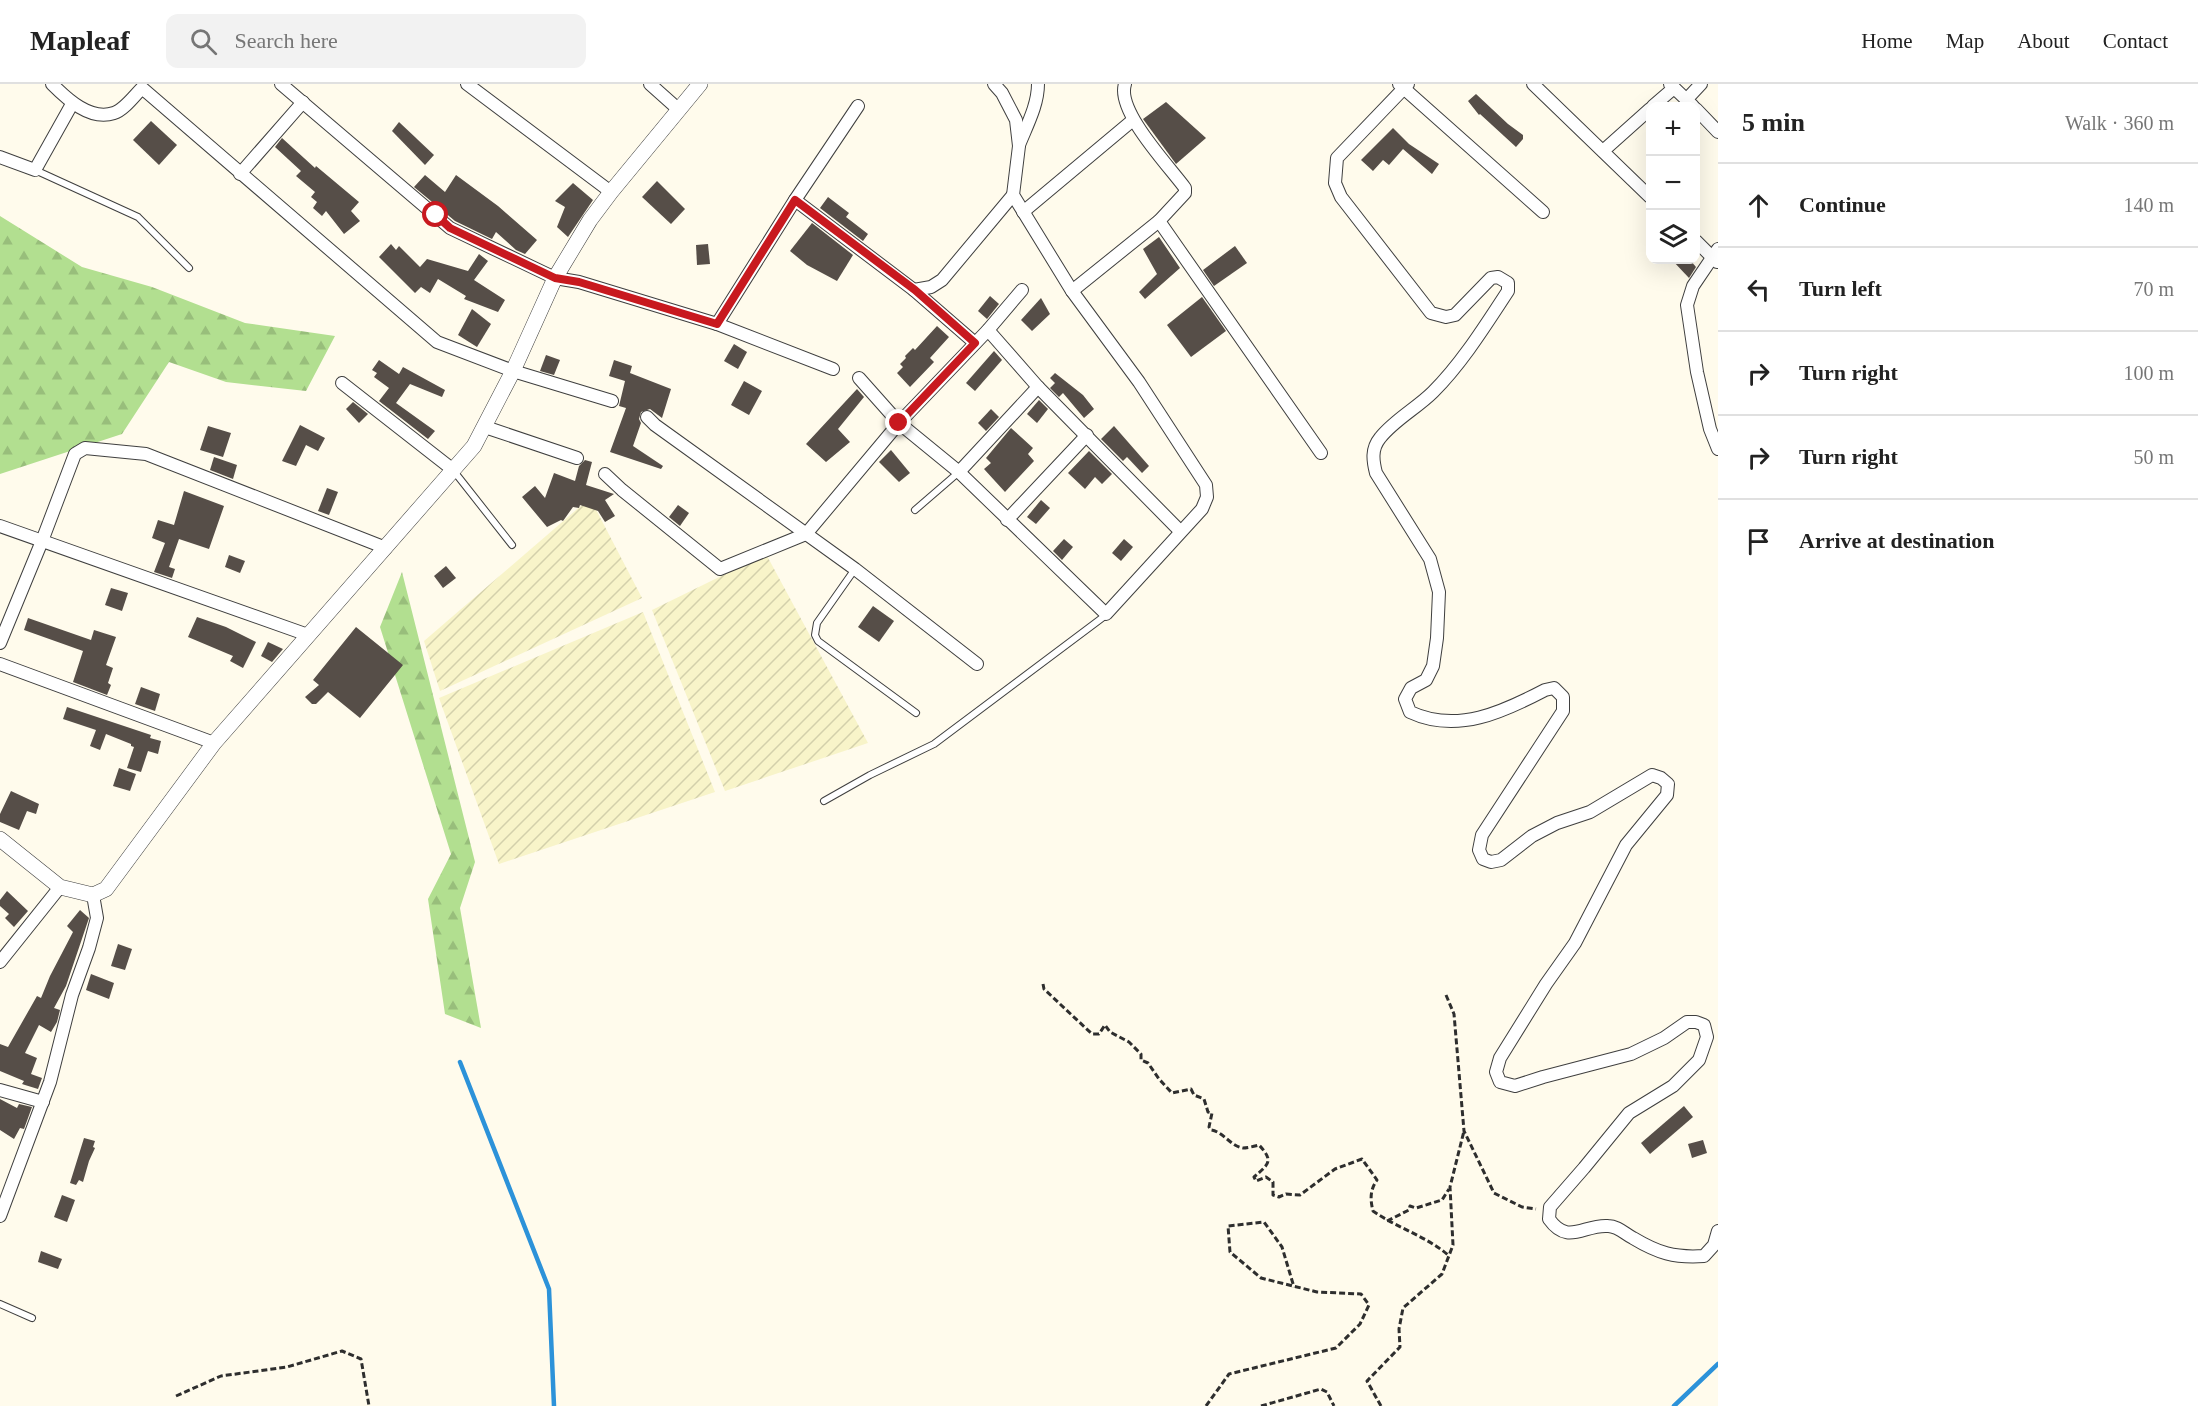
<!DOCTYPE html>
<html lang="en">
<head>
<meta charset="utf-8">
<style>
	body { margin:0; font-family:"Times New Roman",serif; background:#f2f2f2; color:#222 }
	.controls { position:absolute; right:18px; top:18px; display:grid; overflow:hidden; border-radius:12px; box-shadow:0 6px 24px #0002 }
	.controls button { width:54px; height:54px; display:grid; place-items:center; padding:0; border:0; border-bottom:2px solid #e0e0e0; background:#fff; color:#222; font:30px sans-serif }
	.stop { position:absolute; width:18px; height:18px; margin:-14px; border:4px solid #c8191f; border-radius:50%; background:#fff }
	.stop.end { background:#c8191f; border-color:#fff; box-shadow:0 2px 6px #0008 }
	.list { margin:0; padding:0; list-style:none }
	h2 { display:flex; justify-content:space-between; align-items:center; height:78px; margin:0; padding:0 24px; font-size:26px }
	h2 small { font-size:20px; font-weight:400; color:#767676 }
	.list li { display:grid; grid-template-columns:39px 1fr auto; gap:18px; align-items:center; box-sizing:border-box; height:84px; padding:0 24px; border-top:2px solid #e0e0e0 }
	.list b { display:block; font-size:22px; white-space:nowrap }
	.list em { font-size:20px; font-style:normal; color:#767676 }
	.icon { flex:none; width:33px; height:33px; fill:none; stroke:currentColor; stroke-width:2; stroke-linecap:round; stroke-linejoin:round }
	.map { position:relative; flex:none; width:1718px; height:1322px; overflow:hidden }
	header { display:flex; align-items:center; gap:36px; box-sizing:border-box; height:84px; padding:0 30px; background:#fff; border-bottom:2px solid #e0e0e0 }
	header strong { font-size:28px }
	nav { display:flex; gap:33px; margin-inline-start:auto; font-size:21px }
	.search { width:420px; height:54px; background:#f2f2f2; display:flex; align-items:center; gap:15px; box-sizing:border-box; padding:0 21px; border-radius:12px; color:#767676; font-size:22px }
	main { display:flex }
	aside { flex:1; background:#fff }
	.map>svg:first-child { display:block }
	.farmland { fill:url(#farmland-furrows) }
	.forest { fill:url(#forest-firs) }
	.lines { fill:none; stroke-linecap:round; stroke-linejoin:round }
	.stream { stroke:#2c92d9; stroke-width:4.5 }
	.building { fill:#564e48 }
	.service-casing { stroke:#3f3f3f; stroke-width:8 }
	.minor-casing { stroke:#3f3f3f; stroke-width:14 }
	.tertiary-casing { stroke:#3f3f3f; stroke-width:16 }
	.path { stroke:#2e2e2e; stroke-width:3; stroke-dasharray:6 3; stroke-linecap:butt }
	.service { stroke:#fff; stroke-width:6 }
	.minor { stroke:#fff; stroke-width:12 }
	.tertiary { stroke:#fff; stroke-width:15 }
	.route { stroke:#c8191f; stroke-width:8 }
</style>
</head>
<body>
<header>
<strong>Mapleaf</strong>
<div class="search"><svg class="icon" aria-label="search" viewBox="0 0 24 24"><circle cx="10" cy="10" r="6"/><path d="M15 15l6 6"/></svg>Search here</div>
<nav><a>Home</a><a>Map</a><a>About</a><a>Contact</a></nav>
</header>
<main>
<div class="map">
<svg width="1718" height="1322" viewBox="0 0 1718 1322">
	<defs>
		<pattern id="farmland-furrows" width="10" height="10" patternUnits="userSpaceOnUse" patternTransform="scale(1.5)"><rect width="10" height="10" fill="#f8f4c9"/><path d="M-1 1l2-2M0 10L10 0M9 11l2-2" fill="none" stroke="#d3d0ab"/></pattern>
		<pattern id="forest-firs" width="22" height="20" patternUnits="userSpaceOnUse" patternTransform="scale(1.5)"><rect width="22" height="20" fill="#b2df90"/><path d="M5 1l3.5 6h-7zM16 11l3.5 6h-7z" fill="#98be7b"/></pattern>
	</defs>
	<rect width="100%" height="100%" fill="#fffbec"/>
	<g class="farmland">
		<path d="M590,414L642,514L440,607L424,557Z"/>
		<path d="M766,470L868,659L725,707L652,526Z"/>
		<path d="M643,528L715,708L499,780L439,614Z"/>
	</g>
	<g class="forest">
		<path d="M0,132L82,183L152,203L245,239L335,252L306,307L226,298L169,278L122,350L0,390Z"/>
		<path d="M402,488L475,778L460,824L481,944L445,930L428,815L451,770L380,543Z"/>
	</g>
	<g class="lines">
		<g class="stream">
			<path d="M460,978L549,1205L554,1322"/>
			<path d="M1674,1322L1718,1280"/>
		</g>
	</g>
	<g class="building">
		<path d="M1476,10L1508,40L1523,51V55L1516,63L1480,30L1479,31L1468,17Z"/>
		<path d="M1166,18L1206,54L1176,80L1143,35Z"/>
		<path d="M151,37L177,61L159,81L133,56Z"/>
		<path d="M399,38L434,71L425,81L392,47Z"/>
		<path d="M1393,44L1409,60L1439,80L1432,90L1403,65L1389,81L1383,76L1373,87L1361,76Z"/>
		<path d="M282,54L315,84L316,82L359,118L351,127L360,137L344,150L326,127L322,132L313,124L317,118L311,113L315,108L296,92L301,87L275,63Z"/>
		<path d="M425,91L445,108L456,91L498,122L537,156L525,170L516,166L496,148L492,155L455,137L414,103Z"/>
		<path d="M657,97L685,125L671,140L642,113Z"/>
		<path d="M573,99L593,116L568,153L557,143L565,123L555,117Z"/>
		<path d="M828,113L849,129L846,133L868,150L863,157L820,124Z"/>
		<path d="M812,139L853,171L837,197L807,181L790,167Z"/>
		<path d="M1159,153L1180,184L1145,215L1139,208L1157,190L1143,165Z"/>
		<path d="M391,160L396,166L399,162L420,183L427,175L468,187L479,170L488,177L474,196L505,216L498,228L464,215L466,212L438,195L430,209L421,203L415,209L379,173Z"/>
		<path d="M708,160L710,180L697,181L696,161Z"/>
		<path d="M1235,162L1247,179L1214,202L1203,186Z"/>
		<path d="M1672,176H1690L1696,183L1689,194Z"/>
		<path d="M990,212L999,220L987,235L978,227Z"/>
		<path d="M1202,213L1226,247L1191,273L1167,241Z"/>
		<path d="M1041,214L1050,230L1032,247L1021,236Z"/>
		<path d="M472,225L491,240L477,263L458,251Z"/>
		<path d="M937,242L949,253L930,274L934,278L910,303L897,289L903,283L900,280L906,274L905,272L913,264L915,266Z"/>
		<path d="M734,260L747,268L738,285L724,277Z"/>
		<path d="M994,267L1002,276L975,307L966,299Z"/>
		<path d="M546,271L560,276L554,291L540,287Z"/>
		<path d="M379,276L399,290L403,283L445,306L442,313L410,300L396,319L435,347L428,355L379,317L389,304L374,293L377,289L372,286Z"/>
		<path d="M614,276L632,282L630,289L671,305L662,334L650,325L641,328L639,335L641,339L633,362L663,382L661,385L610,368L626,324L619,322L625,297L609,292Z"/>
		<path d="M1055,289L1083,311L1094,325L1084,334L1063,309L1059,313L1050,304L1055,299L1050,294Z"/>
		<path d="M744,297L762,307L749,331L731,321Z"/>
		<path d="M857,305L864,313L838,345L850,358L826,378L806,360Z"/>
		<path d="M1039,316L1048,325L1037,339L1027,330Z"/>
		<path d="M353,318L368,330L359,339L346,325Z"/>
		<path d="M991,325L999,333L986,347L978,339Z"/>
		<path d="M300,341L325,354L318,367L306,361L296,382L282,377Z"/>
		<path d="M208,342L231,349L223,373L200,366Z"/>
		<path d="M1114,342L1149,382L1142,389L1127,373L1123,377L1101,355Z"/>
		<path d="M1011,344L1033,364L1028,370L1034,377L1005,408L984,385L991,379L986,374Z"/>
		<path d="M891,366L910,389L899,398L879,378Z"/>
		<path d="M1089,367L1112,390L1102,400L1095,393L1085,405L1068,389Z"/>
		<path d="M214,373L237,381L233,395L210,386Z"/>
		<path d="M585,376L592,378L586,401L614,410L605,416L615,432L605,438L598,427L580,421L579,424L573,423L563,437L561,436L547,443L522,413L535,402L545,414L554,389L575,397L579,382Z"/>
		<path d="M327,404L338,408L329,431L318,427Z"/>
		<path d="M184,407L224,422L209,465L179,455L169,483L175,485L172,494L154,488L165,459L152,454L158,436L174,441Z"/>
		<path d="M1041,416L1050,424L1036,440L1027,433Z"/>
		<path d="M678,421L689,429L680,442L669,433Z"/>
		<path d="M1064,455L1073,463L1062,476L1053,467Z"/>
		<path d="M1124,455L1133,463L1121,477L1112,469Z"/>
		<path d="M229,471L245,477L240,489L225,483Z"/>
		<path d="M446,482L456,494L443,504L434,492Z"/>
		<path d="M111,504L128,509L122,527L105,521Z"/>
		<path d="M873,522L894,537L879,558L858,543Z"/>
		<path d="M197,533L226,543L256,558L243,584L230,577L233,572L188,553Z"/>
		<path d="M28,534L91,556L94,546L116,553L106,581L113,584L108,599L111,601L107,611L73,598L83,567L24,546Z"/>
		<path d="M356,543L403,581L360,634L328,608L316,620H312L305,613L319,601L313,596Z"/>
		<path d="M268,558L283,565L272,578L261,572Z"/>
		<path d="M141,603L160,610L155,627L135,620Z"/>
		<path d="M67,623L151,651L150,654L161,657L158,670L148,667L141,688L127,684L134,663L131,662V660L106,650L100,666L90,662L96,646L63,635Z"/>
		<path d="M119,684L136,690L130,707L113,702Z"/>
		<path d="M11,707L39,720L36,730L27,727L19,746L0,738V730Z"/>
		<path d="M7,807L28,827L14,843L5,834L9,830L0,822V816Z"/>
		<path d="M80,826L89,834L66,902L54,924L60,926L57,938L51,948L39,941L25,969L37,974L31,990L42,994L38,1005L25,1001L22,1000L24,997L0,987V960L8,963L37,912L41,914L50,892L73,848L67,842Z"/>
		<path d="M118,860L132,865L125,886L111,882Z"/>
		<path d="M91,890L114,899L109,915L86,906Z"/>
		<path d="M0,1015L17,1024L19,1020L32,1023L24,1045L20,1044L14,1055L0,1046Z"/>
		<path d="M1684,1022L1693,1033L1650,1070L1641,1059Z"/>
		<path d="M84,1054L95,1057L93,1063L95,1064L89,1077L83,1098L79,1096L76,1101L70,1099Z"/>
		<path d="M1703,1056L1707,1069L1692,1074L1688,1060Z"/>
		<path d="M62,1111L75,1116L67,1138L54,1133Z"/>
		<path d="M41,1167L62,1175L58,1185L38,1178Z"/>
	</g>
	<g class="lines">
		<g class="service-casing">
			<g id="service">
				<path d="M35,86L138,133L189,184"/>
				<path d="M453,386L512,461"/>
				<path d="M915,426L959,388"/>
				<path d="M855,485L817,539L815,551L818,557L916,629"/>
				<path d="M824,717L870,691L934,660L1106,531"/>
				<path d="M0,1220L32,1234"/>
			</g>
		</g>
		<g class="minor-casing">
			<g id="minor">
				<path d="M52,0C67,15 90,37 114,29C124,26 135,11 142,4L437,258L513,287L612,317"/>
				<path d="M281,0L450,144L555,194L579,198L717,240L833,285"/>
				<path d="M467,0L611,108"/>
				<path d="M650,0L678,25"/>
				<path d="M1399,0L1543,128"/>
				<path d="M1408,0L1337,74L1335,99L1341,113L1431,229L1446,233L1455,231L1491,194L1498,193L1508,199V207C1485,242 1462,279 1433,308C1417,324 1394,336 1380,354C1371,365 1373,377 1376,389L1430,475L1439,508L1437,554L1433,582L1426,596L1411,604L1405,615L1410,628C1457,650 1503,628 1545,606L1554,604L1563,613V627L1482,751L1479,766L1483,775L1491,778L1501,776L1532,752L1557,739L1590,728L1652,691L1661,694L1668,700L1667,711L1626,761L1575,859L1546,900L1500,974L1496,988L1500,998L1515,1002L1543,993L1631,970L1664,954L1687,938H1696L1704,941L1707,953L1699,976L1673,1002L1629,1029L1584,1084L1550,1123L1549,1135C1568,1162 1584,1140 1608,1142C1618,1142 1625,1150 1633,1154C1658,1169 1674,1174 1704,1172L1714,1161L1718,1147"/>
				<path d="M1533,0L1650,113"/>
				<path d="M1670,0L1693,22"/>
				<path d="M1686,16L1701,0"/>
				<path d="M1653,22L1674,4"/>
				<path d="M1696,25L1718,48"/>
				<path d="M1019,61C1027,41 1038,21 1038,0"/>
				<path d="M1603,67L1650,25"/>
				<path d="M0,73L35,86L72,20"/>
				<path d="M240,90L303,18"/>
				<path d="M795,116L914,206L975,259"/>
				<path d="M1023,128L1133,36"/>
				<path d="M1159,137L1321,369"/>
				<path d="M1696,157L1717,178"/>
				<path d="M1718,165L1693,202L1687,221L1697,288L1710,345L1718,365"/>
				<path d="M914,206L931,203L942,196L1013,111"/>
				<path d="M1072,207L1159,137L1185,109V104C1169,82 1116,27 1125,0"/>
				<path d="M717,240L795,116L858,22"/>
				<path d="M988,246L1038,303L1180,447"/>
				<path d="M859,294L899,339L959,388L1106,530L1202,425L1207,413L1206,401L1139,298L1072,207L1013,111L1019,62L1016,36L1002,9L994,0"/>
				<path d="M342,299L452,385"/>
				<path d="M647,333L655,341L855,485L977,580"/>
				<path d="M485,343L577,374"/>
				<path d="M959,388L1038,303"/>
				<path d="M605,390L622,406L720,485L806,450L899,339L988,246L1022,206"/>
				<path d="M1007,436L1087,351"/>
				<path d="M0,442L308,551"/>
				<path d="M0,559L42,457L75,370L85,364L146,370L386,464"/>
				<path d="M0,580L214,659"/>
				<path d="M0,878L60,803"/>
				<path d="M0,1006L43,1018"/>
				<path d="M0,1132L50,998L72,911L89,864L97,834L93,811"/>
			</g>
		</g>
		<g class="tertiary-casing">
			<path id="tertiary" d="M0,755L60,803L93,811L106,805L214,659L474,362L513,287L555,194L590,136L611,108L700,0"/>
		</g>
		<g class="path">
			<path d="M1043,900L1044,905L1092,950H1099L1105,941L1110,948L1129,958L1141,970V976L1148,979L1159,995L1172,1009L1191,1005L1194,1011L1204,1015L1208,1028L1212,1029L1209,1043L1211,1046C1224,1048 1230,1062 1243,1064C1248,1064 1255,1062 1259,1061C1274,1077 1269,1080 1254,1093L1256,1097L1266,1093L1273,1098V1111L1279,1113L1286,1110L1300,1111L1335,1085L1362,1075L1377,1096C1370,1106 1370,1115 1373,1127C1397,1144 1426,1152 1448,1171"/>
			<path d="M1446,911L1454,930L1464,1047L1494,1109L1522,1123L1536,1125"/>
			<path d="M1387,1137L1409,1126L1410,1122L1416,1124L1442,1116L1449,1105"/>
			<path d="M176,1312L221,1292L287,1283L342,1267L361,1275L369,1322"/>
			<path d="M1206,1322L1229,1290L1336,1264L1360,1240L1369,1221L1361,1210L1317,1208L1261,1194L1230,1168L1228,1142L1264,1138L1282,1163L1294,1203"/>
			<path d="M1261,1322L1321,1305L1327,1308L1334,1322"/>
			<path d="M1381,1322L1367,1297L1400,1263L1399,1245L1403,1224L1442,1190L1453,1161L1450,1103L1464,1047"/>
		</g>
		<use href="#service" class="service"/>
		<use href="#minor" class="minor"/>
		<use href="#tertiary" class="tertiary"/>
	</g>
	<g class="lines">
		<path class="route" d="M436,131L450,144L555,194L579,198L717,240L795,116L915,206L975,259L899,339"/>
	</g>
</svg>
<div class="controls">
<button>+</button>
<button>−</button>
<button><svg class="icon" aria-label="layers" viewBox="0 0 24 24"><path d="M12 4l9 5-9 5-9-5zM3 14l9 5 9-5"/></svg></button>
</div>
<div class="stop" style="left:436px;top:131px"></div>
<div class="stop end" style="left:899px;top:339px"></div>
</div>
<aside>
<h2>5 min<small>Walk · 360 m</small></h2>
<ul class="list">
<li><svg class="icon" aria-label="ahead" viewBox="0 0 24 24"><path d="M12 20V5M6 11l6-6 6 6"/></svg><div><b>Continue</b></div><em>140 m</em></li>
<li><svg class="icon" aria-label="left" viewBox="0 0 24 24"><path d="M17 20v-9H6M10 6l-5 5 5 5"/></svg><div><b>Turn left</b></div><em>70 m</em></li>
<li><svg class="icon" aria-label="right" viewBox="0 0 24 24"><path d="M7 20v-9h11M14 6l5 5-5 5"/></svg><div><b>Turn right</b></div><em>100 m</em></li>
<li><svg class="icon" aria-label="right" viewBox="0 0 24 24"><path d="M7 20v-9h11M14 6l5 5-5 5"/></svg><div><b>Turn right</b></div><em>50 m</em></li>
<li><svg class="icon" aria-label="arrive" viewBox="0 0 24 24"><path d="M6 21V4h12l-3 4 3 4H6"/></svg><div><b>Arrive at destination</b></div></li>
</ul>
</aside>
</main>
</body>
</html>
